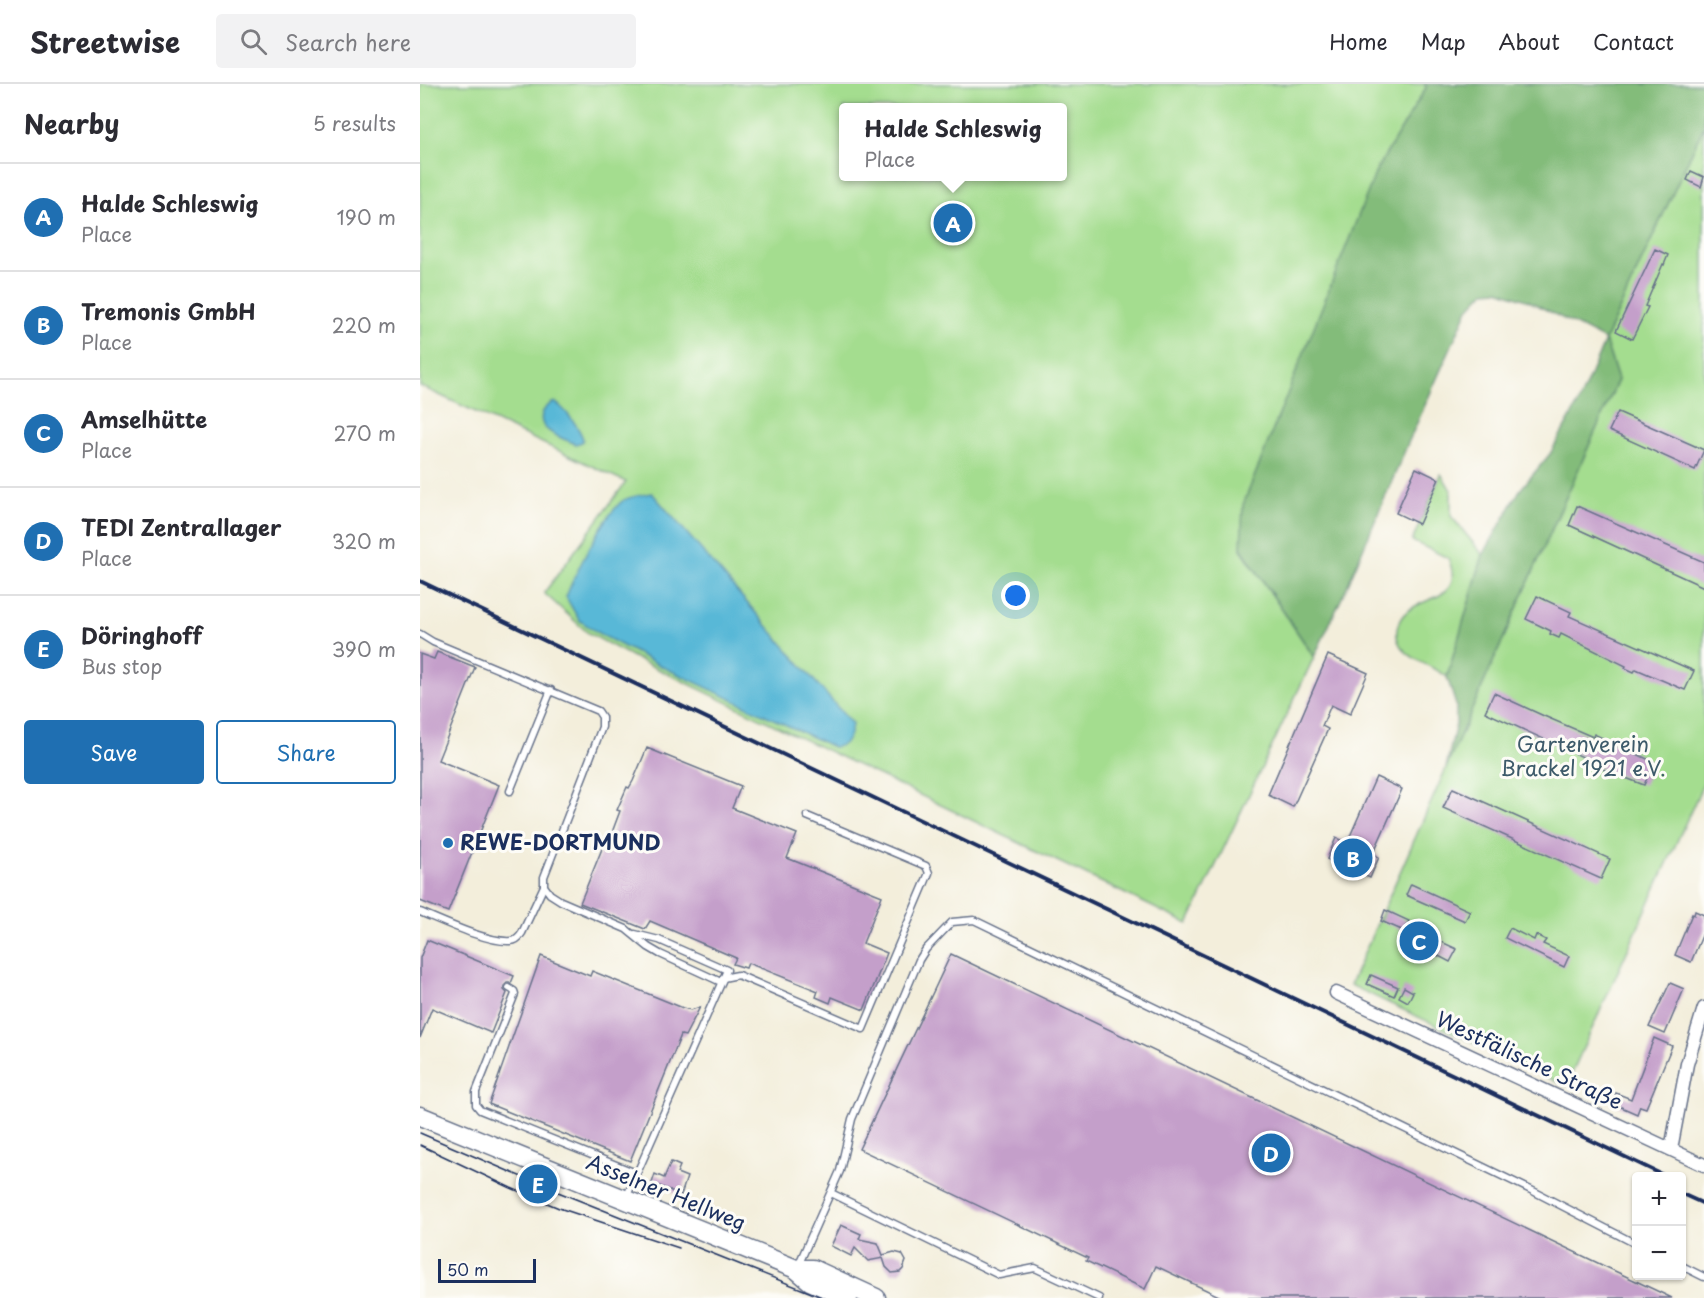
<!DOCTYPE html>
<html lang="en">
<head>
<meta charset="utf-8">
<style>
	body { margin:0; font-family:"Playpen Sans",sans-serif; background:#f2f2f3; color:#2b2b33 }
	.controls { position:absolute; right:18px; bottom:18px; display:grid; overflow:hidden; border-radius:6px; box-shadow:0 2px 4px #0004 }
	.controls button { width:54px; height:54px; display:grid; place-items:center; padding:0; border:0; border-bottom:2px solid #e1e1e2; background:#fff; color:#2b2b33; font:30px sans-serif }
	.scale { position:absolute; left:18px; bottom:15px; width:98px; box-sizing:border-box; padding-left:6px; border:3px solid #1b2f5e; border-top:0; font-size:16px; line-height:21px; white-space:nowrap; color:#1b2f5e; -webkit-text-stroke:4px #fdfcf7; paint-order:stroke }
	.you { position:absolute; left:596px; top:512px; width:21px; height:21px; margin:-15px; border:4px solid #fff; border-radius:50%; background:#1a73e8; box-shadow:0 0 0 9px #1a73e833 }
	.badge { display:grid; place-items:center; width:39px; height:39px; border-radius:50%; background:#1f6fb2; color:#fff; font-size:20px; font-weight:700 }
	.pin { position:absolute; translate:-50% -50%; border:3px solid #fff; box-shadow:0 2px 6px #0006 }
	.popup { position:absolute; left:419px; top:19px; width:228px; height:78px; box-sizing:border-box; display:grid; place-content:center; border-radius:6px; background:#fff; filter:drop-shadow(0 2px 4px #0005); font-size:20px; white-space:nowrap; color:#7c7c81 }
	.popup b { font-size:22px; color:#2b2b33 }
	.popup::after { content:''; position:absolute; left:50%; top:100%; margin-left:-12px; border:12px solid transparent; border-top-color:#fff }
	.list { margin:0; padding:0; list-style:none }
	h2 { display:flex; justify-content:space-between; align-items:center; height:78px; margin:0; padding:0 24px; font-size:26px }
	h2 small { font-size:20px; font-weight:400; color:#7c7c81 }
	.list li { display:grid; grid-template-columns:39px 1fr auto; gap:18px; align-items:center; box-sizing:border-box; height:108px; padding:0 24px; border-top:2px solid #e1e1e2 }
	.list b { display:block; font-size:22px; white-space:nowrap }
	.list p { margin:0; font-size:20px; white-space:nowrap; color:#7c7c81 }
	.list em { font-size:20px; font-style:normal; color:#7c7c81 }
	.actions { display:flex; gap:12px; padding:18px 24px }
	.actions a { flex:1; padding:14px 0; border:2px solid #1f6fb2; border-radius:6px; text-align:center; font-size:21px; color:#1f6fb2 }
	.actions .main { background:#1f6fb2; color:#fff }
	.icon { flex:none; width:33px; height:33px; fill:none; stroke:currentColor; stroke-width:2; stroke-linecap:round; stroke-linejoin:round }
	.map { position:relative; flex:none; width:1284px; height:1214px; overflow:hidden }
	header { display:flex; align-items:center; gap:36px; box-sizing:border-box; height:84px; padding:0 30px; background:#fff; border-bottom:2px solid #e1e1e2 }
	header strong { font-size:28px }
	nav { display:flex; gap:33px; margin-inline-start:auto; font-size:21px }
	.search { width:420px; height:54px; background:#f2f2f3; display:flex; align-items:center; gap:15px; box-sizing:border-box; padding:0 21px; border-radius:6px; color:#7c7c81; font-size:22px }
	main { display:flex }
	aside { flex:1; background:#fff }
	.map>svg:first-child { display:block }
	.green { fill:#a4dd8f; stroke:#608676; stroke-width:1.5; fill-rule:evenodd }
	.forest { fill:#83bc7a; stroke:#4f766c; stroke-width:1.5 }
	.water { fill:#59b8d7; stroke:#3a749a; stroke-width:1.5 }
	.building { fill:#c49fca }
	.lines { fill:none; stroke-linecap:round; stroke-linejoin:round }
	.service-casing { stroke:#67728a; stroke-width:9 }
	.minor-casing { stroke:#67728a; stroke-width:15 }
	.secondary-casing { stroke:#67728a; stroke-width:21 }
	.service { stroke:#fff; stroke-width:6 }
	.minor { stroke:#fff; stroke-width:12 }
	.secondary { stroke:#fff; stroke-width:18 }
	.tram { stroke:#1b2f5e; stroke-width:1.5 }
	.rail { stroke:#1b2f5e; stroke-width:4 }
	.poi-dot { fill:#1f6fb2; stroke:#fdfcf7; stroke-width:2 }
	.labels { text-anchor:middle; stroke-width:6; stroke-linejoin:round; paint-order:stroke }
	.park-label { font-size:21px; fill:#3d5a6a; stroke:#fdfcf7 }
	.poi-label { font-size:21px; font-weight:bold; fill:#1b2f5e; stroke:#fdfcf7; text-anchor:start }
	.street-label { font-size:21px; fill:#1b2f5e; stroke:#fdfcf7 }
</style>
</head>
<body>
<header>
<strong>Streetwise</strong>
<div class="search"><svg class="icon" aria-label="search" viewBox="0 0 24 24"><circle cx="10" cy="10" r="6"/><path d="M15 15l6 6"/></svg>Search here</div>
<nav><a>Home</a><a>Map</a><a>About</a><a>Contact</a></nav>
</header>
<main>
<aside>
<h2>Nearby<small>5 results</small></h2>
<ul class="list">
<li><span class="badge">A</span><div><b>Halde Schleswig</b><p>Place</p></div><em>190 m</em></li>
<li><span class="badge">B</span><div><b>Tremonis GmbH</b><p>Place</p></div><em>220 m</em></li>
<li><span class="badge">C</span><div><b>Amselhütte</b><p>Place</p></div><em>270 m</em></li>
<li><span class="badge">D</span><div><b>TEDI Zentrallager</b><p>Place</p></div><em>320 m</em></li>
<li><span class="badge">E</span><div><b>Döringhoff</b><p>Bus stop</p></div><em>390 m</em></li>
</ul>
<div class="actions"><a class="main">Save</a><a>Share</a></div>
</aside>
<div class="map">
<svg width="1284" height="1214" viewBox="0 0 1284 1214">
	<rect width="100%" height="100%" fill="#fdfcf7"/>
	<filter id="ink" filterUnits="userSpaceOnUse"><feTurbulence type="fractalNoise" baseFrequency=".0167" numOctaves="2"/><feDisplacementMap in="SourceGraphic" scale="12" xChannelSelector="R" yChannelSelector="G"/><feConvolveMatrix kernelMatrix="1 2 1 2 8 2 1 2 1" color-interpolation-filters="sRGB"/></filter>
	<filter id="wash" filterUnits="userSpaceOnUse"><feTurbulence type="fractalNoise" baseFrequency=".008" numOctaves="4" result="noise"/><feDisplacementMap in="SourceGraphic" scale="24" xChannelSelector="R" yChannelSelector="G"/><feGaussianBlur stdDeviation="1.35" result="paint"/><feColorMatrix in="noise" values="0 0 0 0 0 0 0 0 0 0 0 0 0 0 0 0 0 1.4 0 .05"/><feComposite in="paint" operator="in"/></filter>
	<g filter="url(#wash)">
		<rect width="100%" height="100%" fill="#f3eedb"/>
		<g class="green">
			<path d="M0,0H1005L1006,4L957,85L821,465L894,573L768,840L217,575L168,549L124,509L206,398L0,302ZM424,24H642V92H424Z"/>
			<path d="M1284,42V698L1146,1002L930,901L1198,296L1185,256Z"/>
			<path d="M1021,390L1031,406V432L1063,471L1027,593C1015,583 995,578 984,566C979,561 976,553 977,545C983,506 1050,526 1028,474L992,457Z"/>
		</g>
		<path class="forest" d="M1005,0H1284V42L1185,256L1198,296L1026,684L1036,640V621L1027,593L1063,471L1100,406L1130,370L1158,320L1185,256L1109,217L1078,206L1065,207L1048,225L989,357L926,505L894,573L821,464L823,421L957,85L1006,4Z"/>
		<g class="water">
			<path d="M135,318C146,326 159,343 163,355L162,358L156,360C144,355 112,346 124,326C127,322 130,320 135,318Z"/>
			<path d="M232,409L432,640C430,654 427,662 413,663L243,583L180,550L159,536L146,513C155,489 182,436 201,418C207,412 223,411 232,409Z"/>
		</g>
		<g id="blocks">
			<g class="building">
				<path d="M1271,87L1284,93L1281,103L1267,96Z"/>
				<path d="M1235,165L1248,171L1244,181L1243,180L1225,222L1228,223L1212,255L1196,247Z"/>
				<path d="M1198,328L1284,366L1275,386L1189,347Z"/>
				<path d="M996,384L1019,395L999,440L976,429Z"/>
				<path d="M1157,422L1284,478V503L1149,441Z"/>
				<path d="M1117,512L1151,528L1149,532L1274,587L1265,606L1216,585L1214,588L1205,584L1206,582L1141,550L1139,554L1130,550L1131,547L1106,535Z"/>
				<path d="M17,568L55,583L18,676L79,701L28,828L0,817V570L14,575Z"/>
				<path d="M908,571L948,589L930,630L911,621L902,642L908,645L873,723L848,711Z"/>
				<path d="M1074,609L1124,632L1173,653L1174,650L1234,678L1224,701L1172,681L1163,677L1165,674L1065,628Z"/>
				<path d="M227,664L321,702L312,724L377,750L367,774L462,812L443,859L467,869L444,926L412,913L410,919L396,913L398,907L328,879L326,884L313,880L316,874L230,837L225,845L160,819L188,750L191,751L200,727L197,726L207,703L209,704L213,697Z"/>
				<path d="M956,693L982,705L953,770L959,773L950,794L907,775L916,754L927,759Z"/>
				<path d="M1033,704L1190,775L1181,795L1023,724Z"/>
				<path d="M991,800L1050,827L1045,837L986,811Z"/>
				<path d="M965,826L989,837L984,847L961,837Z"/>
				<path d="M1275,827L1284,831V847L1271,878L1255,871L1272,830L1274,831Z"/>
				<path d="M987,842L1037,865L1030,878L1013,869L1012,872L980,857Z"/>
				<path d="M1090,844L1114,856L1116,851L1126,856L1123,860L1149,872L1144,883L1085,854Z"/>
				<path d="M7,856L94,892L91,899H87L84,902V906L87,909L71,949L12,924L0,954V874Z"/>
				<path d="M531,870L1182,1181L1252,1214H803L736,1182L725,1205L666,1177L668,1174L439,1065Z"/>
				<path d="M121,872L170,892L172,887L263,924L271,926L280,923L265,952L261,951L210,1077L69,1020Z"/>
				<path d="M951,891L978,903L974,912L947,900Z"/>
				<path d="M1250,899L1264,905L1245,950L1229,943Z"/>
				<path d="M984,903L993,908L988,918L979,913Z"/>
				<path d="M1234,954L1252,962L1226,1024L1220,1022L1217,1030L1192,1019L1196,1009L1211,1015Z"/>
				<path d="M251,1078L260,1082L257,1089L267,1093L261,1111L232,1099L235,1090L244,1094Z"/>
				<path d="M421,1141L441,1150L439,1155L458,1159L463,1171L474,1168L482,1170L486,1177L483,1185L480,1188L472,1189L466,1183L463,1174L448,1177L435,1164L431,1172L411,1162Z"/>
			</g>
		</g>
	</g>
	<g filter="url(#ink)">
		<use href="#blocks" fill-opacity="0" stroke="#67728a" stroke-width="1.5"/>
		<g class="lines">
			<g class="service-casing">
				<g id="service">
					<path d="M0,550L13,558L178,627L182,633V643L124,793V802L130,810L141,817L206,845L228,863L240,870L301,898"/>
					<path d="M90,707L131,606"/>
					<path d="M0,828C22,837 68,859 91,857C96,857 99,854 102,849L124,802"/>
					<path d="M303,894L318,891L443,945L509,789L506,782L387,732"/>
					<path d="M89,904L94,907L95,910L56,1008V1021L60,1026L216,1089"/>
					<path d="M411,1109L579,1191L615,1184L679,1214"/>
					<path d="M206,1114L307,886L239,856L215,850"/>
					<path d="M378,1182L420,1087L432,1035L499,876L506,865L532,838L554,836L1115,1108L1216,1160"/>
					<path d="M1262,1182L1284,1193"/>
				</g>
			</g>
			<g class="minor-casing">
				<g id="minor">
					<path d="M916,909L1284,1081"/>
					<path d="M1251,1065L1267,980L1284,924"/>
				</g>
			</g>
			<g class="secondary-casing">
				<g id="secondary">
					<path d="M0,1032L376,1185L390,1197L428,1214"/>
					<path d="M376,1185H393L456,1214"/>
				</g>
			</g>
			<use href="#service" class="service"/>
			<use href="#minor" class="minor"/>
			<use href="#secondary" class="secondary"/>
			<g class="tram">
				<path d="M0,1049L118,1100L404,1214"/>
				<path d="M0,1061L91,1104L139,1124L259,1164"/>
			</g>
			<g class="rail">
				<path d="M0,497L1245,1092"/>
				<path d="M1262,1110L1284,1120"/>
			</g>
		</g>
	</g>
	<circle class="poi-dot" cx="28" cy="759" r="6"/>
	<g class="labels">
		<g class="park-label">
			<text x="1163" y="668">Gartenverein<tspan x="1163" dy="24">Brackel 1921 e.V.</tspan></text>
		</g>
		<g class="poi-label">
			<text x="40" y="766">REWE-DORTMUND</text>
		</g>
		<g class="street-label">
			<text transform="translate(1109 977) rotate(25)" y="7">Westfälische Straße</text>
			<text transform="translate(246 1109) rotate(22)" y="7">Asselner Hellweg</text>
		</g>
	</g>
</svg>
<div class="controls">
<button>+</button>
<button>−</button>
</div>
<div class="scale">50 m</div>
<div class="you"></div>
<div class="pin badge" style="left:533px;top:139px">A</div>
<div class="popup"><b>Halde Schleswig</b>Place</div>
<div class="pin badge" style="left:933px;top:774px">B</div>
<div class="pin badge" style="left:999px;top:857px">C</div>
<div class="pin badge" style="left:851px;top:1069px">D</div>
<div class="pin badge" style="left:118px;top:1100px">E</div>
</div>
</main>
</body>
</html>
